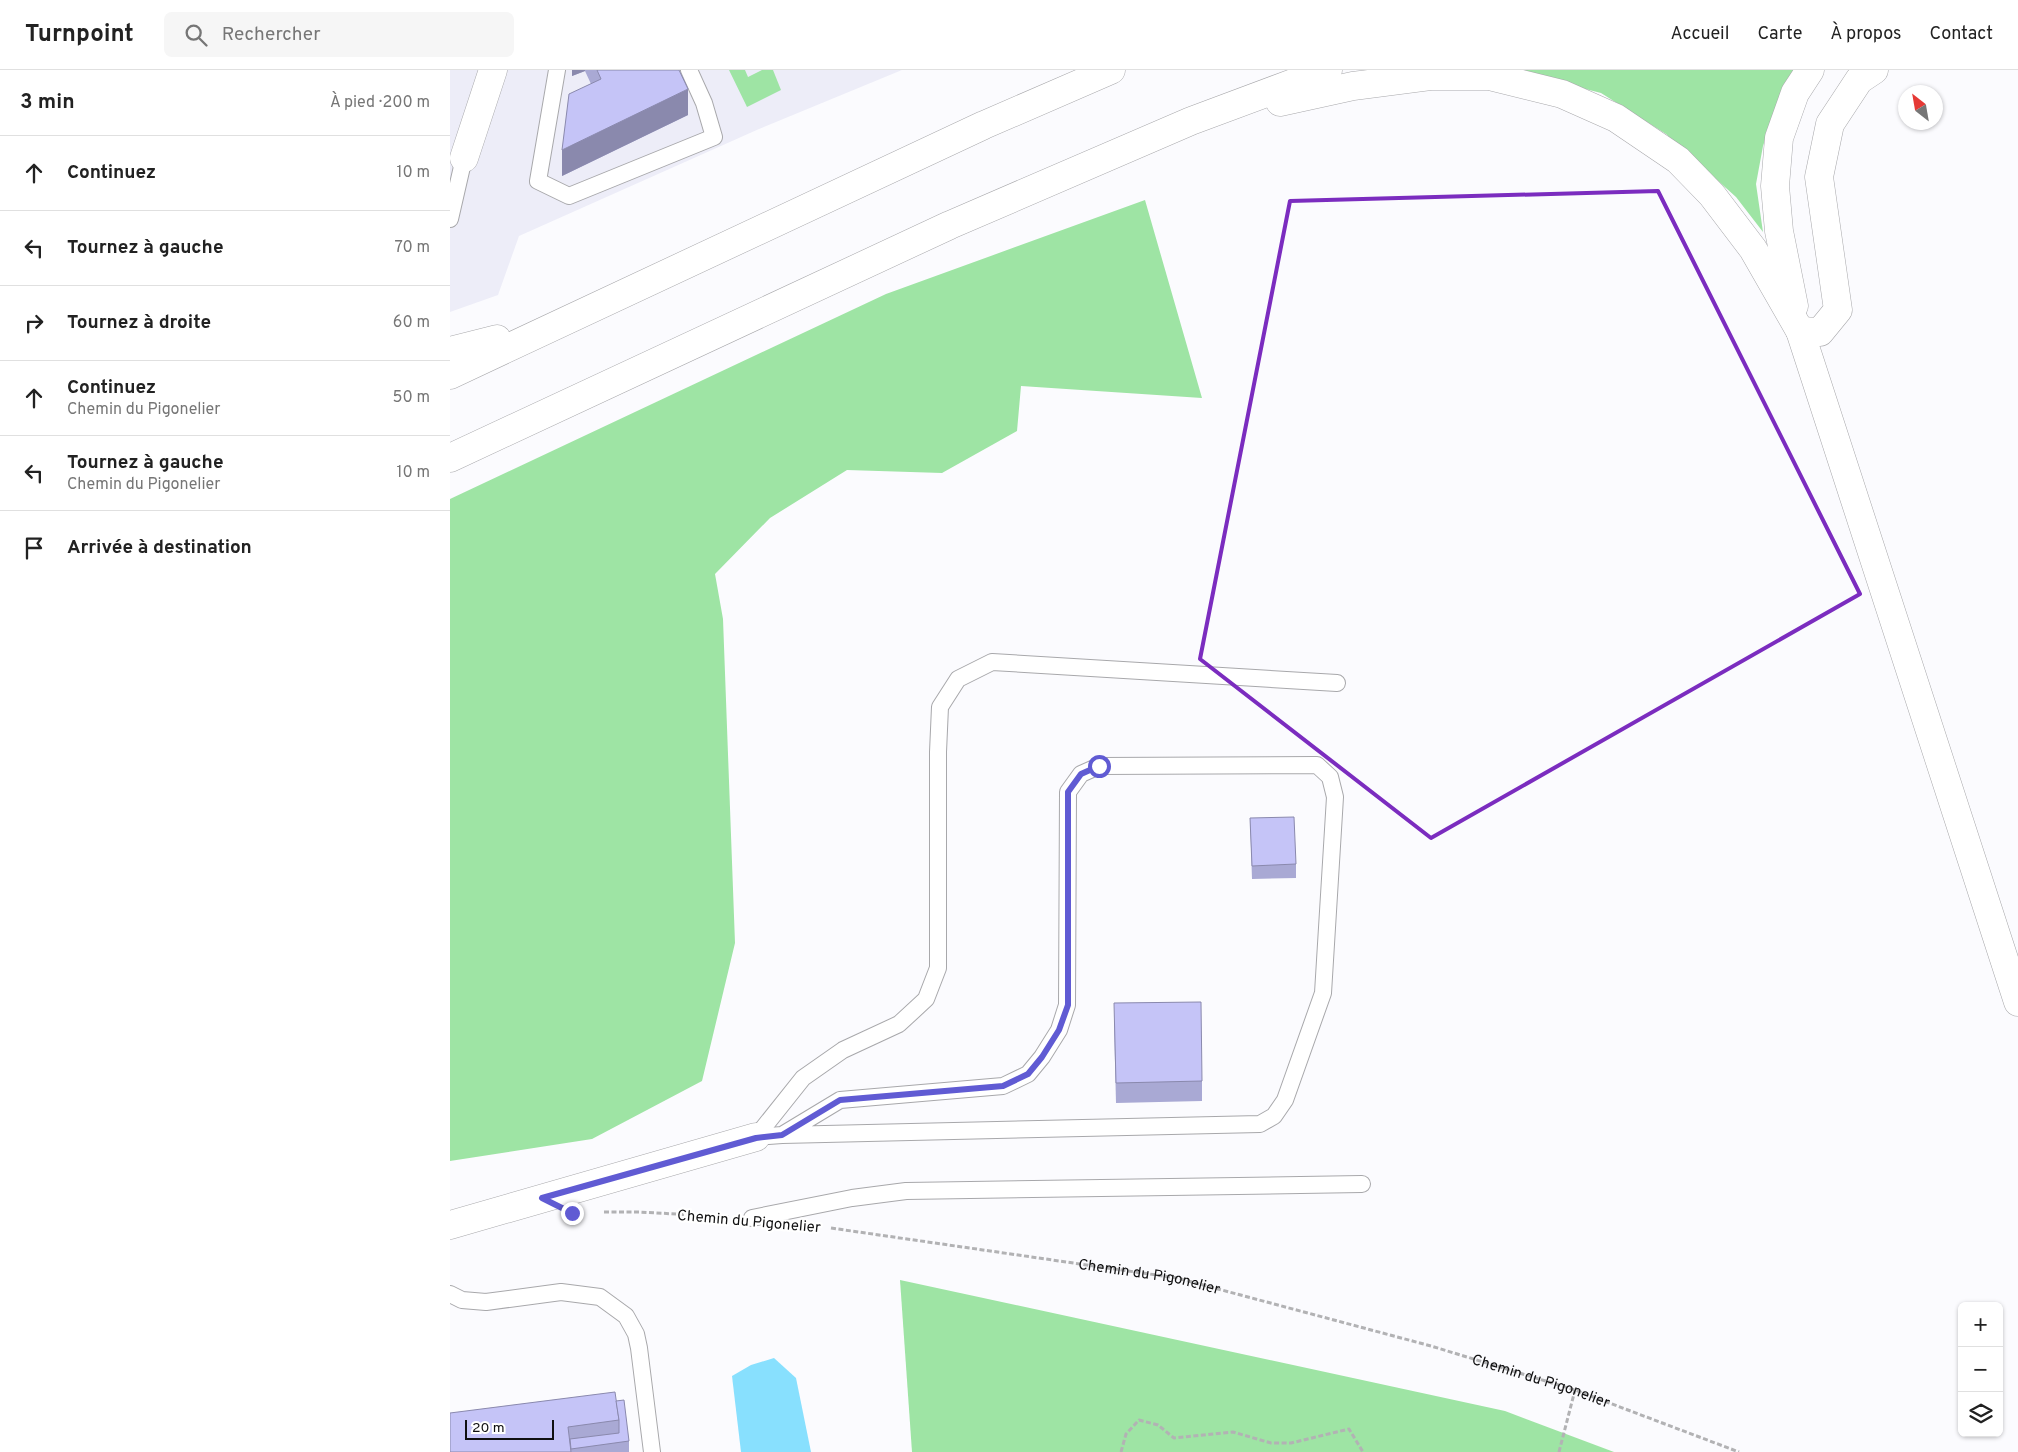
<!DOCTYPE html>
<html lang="fr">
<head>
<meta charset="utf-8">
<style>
	body { margin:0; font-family:Overpass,sans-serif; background:#f6f6f6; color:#222 }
	.controls { position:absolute; right:15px; bottom:15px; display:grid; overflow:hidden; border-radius:8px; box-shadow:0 1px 4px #0004 }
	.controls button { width:45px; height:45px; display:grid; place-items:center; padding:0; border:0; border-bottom:1px solid #e0e0e0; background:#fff; color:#222; font:25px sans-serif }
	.compass { position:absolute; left:1448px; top:15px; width:45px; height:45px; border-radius:50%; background:#fff; box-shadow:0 1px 4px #0004; rotate:329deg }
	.scale { position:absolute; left:15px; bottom:12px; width:89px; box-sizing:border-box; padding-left:5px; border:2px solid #101011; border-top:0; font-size:14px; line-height:18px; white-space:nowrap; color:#101011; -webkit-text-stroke:4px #fff; paint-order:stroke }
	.stop { position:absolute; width:15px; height:15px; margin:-11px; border:4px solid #605bd3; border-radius:50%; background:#fff }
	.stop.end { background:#605bd3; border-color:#fff; box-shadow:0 1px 5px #0008 }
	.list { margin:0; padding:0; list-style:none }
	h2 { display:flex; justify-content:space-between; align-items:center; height:65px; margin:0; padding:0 20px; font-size:21px }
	h2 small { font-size:16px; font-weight:400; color:#767676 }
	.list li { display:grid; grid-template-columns:32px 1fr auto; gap:15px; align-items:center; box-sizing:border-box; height:75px; padding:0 20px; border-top:1px solid #e0e0e0 }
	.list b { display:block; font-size:19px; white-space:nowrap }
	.list p { margin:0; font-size:16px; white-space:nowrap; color:#767676 }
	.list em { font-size:16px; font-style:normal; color:#767676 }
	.icon { flex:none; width:28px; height:28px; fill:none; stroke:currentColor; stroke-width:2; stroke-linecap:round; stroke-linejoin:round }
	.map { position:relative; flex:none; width:1568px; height:1382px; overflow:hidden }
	header { display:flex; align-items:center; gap:30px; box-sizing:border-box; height:70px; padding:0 25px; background:#fff; border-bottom:1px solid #e0e0e0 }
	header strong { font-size:24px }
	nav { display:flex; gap:28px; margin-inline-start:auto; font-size:18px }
	.search { width:350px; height:45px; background:#f6f6f6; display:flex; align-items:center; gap:12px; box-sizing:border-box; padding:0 18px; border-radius:8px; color:#767676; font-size:19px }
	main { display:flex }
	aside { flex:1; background:#fff }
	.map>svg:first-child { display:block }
	.built { fill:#ededf8 }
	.green { fill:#9ee4a4 }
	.water { fill:#88e0fe }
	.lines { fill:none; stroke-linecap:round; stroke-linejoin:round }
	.service-casing { stroke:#a8a8ab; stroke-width:18 }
	.minor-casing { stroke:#a8a8ab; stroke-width:29 }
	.primary-casing { stroke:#a8a8ab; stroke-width:29 }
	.path { stroke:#b2b2b4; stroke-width:3; stroke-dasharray:5 2.5; stroke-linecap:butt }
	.service { stroke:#fff; stroke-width:16 }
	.minor { stroke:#fff; stroke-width:28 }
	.primary { stroke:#fff; stroke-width:28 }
	.wall { fill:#a9a9d4 }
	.shaded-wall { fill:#8a89ad }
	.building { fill:#c5c4f7; stroke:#8a89ad }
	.route { stroke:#605bd3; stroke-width:6 }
	.marked { fill:none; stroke:#7b2cbf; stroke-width:4; stroke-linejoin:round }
	.labels { text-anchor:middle; stroke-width:4.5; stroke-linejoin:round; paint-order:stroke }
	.street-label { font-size:15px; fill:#101011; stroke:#fff }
</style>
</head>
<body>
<header>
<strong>Turnpoint</strong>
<div class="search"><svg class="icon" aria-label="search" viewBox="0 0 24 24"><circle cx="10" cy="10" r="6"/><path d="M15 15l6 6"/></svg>Rechercher</div>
<nav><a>Accueil</a><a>Carte</a><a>À propos</a><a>Contact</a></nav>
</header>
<main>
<aside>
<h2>3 min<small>À pied · 200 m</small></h2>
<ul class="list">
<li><svg class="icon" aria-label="ahead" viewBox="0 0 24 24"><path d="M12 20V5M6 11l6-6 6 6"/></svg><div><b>Continuez</b></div><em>10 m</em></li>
<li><svg class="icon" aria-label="left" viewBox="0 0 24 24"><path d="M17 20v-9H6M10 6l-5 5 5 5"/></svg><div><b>Tournez à gauche</b></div><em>70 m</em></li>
<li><svg class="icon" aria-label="right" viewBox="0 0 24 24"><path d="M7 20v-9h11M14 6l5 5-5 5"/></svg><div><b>Tournez à droite</b></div><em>60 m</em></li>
<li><svg class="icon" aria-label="ahead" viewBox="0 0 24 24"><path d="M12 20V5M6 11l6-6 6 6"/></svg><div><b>Continuez</b><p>Chemin du Pigonelier</p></div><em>50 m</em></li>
<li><svg class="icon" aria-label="left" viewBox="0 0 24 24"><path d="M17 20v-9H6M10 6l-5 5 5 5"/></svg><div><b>Tournez à gauche</b><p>Chemin du Pigonelier</p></div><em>10 m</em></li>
<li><svg class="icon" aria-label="arrive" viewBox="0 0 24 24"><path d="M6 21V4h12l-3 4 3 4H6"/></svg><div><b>Arrivée à destination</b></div></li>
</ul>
</aside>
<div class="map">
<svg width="1568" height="1382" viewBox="0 0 1568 1382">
	<rect width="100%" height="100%" fill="#fbfbfe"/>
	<path class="built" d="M0,0H452L309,59L69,166L48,225L0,242Z"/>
	<g class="green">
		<path d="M279,0H295L298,7L312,0H323L331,20L297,37Z"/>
		<path d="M1061,0H1344L1332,20L1313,76L1306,114L1313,162L1286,127L1216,64L1151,23Z"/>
		<path d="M695,130L752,328L571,316L567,361L492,403L397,400L320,448L265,504L273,549L285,873L252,1011L142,1069L0,1091V429L436,224Z"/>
		<path d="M450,1210L1055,1341L1164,1382H462Z"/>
	</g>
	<path class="water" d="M324,1288L346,1308L361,1382H291L282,1306L301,1295Z"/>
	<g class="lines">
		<g class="service-casing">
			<g id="service">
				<path d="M107,0L88,111L119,126L264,67L254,33L239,0"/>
				<path d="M0,149L14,88"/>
				<path d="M306,1067L332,1065L810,1054L824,1046L835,1030L873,923L885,727L880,707L867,695L649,696L631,704L618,722L617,935L609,960L592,987L578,1004L553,1016L390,1030L332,1065"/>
				<path d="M306,1067L353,1008L393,980L449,954L476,929L488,898V682L490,637L508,609L542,592L887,613"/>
				<path d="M302,1148L402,1128L456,1121L912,1114"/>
				<path d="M0,1224L12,1230L36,1232L111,1222L150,1227L176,1246L186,1264L189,1278L202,1382"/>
			</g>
		</g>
		<g class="minor-casing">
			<g id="minor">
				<path d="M1424,0L1409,10L1380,54L1369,107L1388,240L1370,262L1350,261L1568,932"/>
				<path d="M14,88L43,0"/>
				<path d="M0,1155L306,1067"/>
			</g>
		</g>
		<g class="primary-casing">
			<g id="primary">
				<path d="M830,32L903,16L980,6H1039L1112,24L1166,48L1228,90L1262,125L1303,179L1350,261"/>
				<path d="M1344,236L1329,161L1325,116L1329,68L1345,23L1360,0"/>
				<path d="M0,281L47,269"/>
				<path d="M0,305L534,55L661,0"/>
				<path d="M0,388L500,155L741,51L878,0"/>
			</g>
		</g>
		<g class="path">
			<path d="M154,1142H189L280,1147"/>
			<path id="s1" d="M381,1158L727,1208L981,1276L1125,1320L1289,1382"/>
			<path d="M671,1382L676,1364L689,1350L708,1355L724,1368L783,1362L821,1373H841L899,1359L913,1382"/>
			<path d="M1109,1382L1125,1320"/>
		</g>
		<use href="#service" class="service"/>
		<use href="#minor" class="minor"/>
		<use href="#primary" class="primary"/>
	</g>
	<g class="wall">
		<path d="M122,0H229L238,45L112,106L141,14L135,1L122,6Z"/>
		<path d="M800,748L846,794V808L802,809Z"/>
		<path d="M664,953L752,1011V1031L666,1033Z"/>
		<path d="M166,1331L179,1371V1382H0Z"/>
	</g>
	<g class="shaded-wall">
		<path d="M122,0H135V1L122,6Z"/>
		<path d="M238,19V45L112,106V80Z"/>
	</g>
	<g class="building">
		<path d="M147,0H229L238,19L112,80L119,24L151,9Z"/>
		<path d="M844,747L846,794L802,796L800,748Z"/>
		<path d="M751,932L752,1011L666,1013L664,933Z"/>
		<path d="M165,1322L169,1350L118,1357L121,1382H0V1343Z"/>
		<path d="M174,1330L179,1371L121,1379L120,1369L169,1363V1350L166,1331Z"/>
	</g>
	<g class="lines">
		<path class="route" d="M122,1143L92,1128L306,1068L332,1065L390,1030L553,1016L578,1004L592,987L609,960L618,935V722L631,704L649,696"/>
	</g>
	<path class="marked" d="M1208,121L1410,524L981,768L750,589L840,131Z"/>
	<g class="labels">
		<g class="street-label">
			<text transform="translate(299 1151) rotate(5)" y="5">Chemin du Pigonelier</text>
			<text dy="5" stroke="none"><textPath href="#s1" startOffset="322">Chemin du Pigonelier</textPath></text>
			<text dy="5" stroke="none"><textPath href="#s1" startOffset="728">Chemin du Pigonelier</textPath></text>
		</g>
	</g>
</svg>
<div class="controls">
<button>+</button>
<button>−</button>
<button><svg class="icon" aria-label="layers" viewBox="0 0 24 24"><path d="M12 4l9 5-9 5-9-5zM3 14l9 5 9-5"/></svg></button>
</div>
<svg class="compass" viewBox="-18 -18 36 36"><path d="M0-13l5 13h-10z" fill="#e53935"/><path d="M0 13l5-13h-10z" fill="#767676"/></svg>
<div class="scale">20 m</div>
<div class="stop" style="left:649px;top:696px"></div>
<div class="stop end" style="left:122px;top:1143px"></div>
</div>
</main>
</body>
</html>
